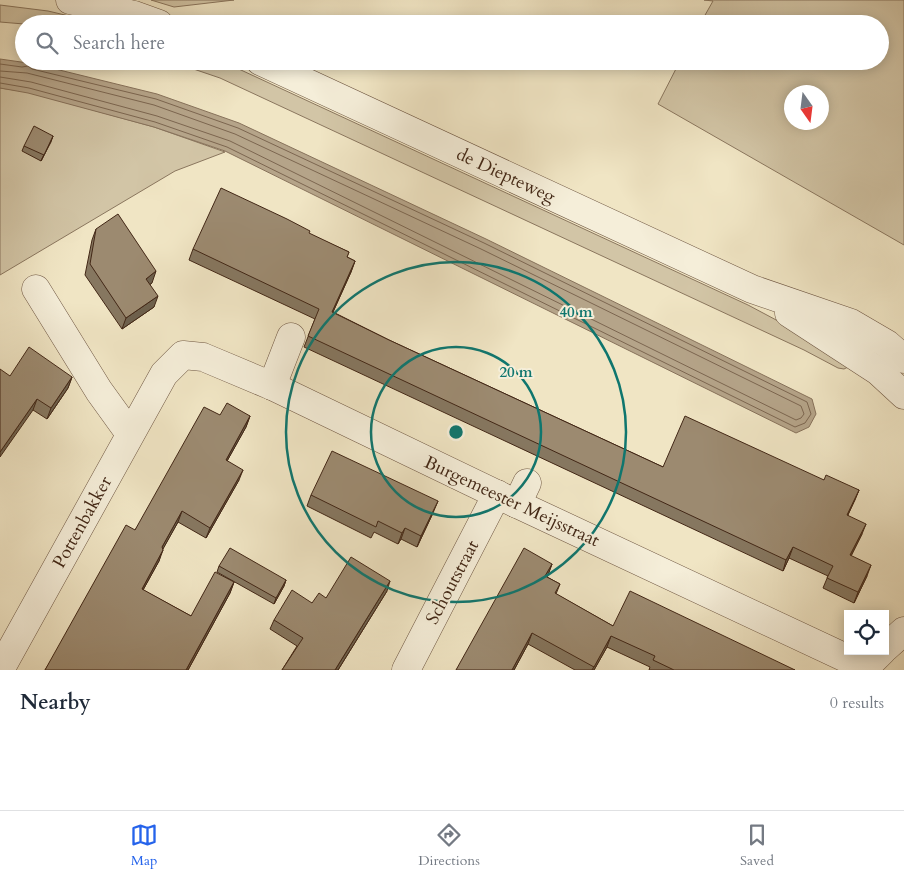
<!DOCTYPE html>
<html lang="en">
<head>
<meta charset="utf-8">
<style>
	body { margin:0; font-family:Cardo,serif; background:#f6f6f7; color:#1f2937 }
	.controls { position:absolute; right:15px; bottom:15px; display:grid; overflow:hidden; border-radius:0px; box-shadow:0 2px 12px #0003 }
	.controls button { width:45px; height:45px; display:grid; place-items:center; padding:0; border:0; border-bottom:1px solid #e0e1e3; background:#fff; color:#1f2937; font:25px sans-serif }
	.compass { position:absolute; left:784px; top:85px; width:45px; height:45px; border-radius:50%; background:#fff; box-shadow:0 2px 12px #0003; rotate:166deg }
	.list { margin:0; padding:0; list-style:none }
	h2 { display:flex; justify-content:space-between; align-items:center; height:65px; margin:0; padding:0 20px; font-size:21px }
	h2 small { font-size:16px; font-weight:400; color:#747a83 }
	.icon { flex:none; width:28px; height:28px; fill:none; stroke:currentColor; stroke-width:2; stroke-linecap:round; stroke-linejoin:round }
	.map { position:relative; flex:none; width:904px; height:670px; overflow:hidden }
	.search { position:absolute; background:#fff; box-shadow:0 2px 12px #0003; left:15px; right:15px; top:15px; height:55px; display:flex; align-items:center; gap:12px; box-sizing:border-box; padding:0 18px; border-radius:28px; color:#747a83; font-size:19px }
	.sheet { height:140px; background:#fff }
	nav { display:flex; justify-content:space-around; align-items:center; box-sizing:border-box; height:70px; border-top:1px solid #e0e1e3; background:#fff; font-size:14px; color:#747a83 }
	nav a { display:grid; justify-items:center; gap:2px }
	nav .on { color:#2563eb }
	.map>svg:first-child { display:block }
	.green { fill:#d2c5a6; stroke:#8a765e; fill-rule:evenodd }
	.water { fill:#b5a489; stroke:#87725b }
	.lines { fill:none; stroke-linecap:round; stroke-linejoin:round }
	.shore { stroke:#7c6650; stroke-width:1 }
	.minor-casing { stroke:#6e5642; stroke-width:29 }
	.minor { stroke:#f5eed9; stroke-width:28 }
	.wall { fill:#867760; stroke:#422716 }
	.shaded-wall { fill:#6d614e; stroke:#422716 }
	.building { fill:#9c8a70; stroke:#422716 }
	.ring { fill:none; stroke:#0f766e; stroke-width:2.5 }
	.labels { text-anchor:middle; stroke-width:4; stroke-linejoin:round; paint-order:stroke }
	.street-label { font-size:18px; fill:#422716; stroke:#f5eed9 }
	.centre { fill:#0f766e; stroke:#f5eed9; stroke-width:2.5 }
	.ring-label { font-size:15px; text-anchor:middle; font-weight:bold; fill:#0f766e; stroke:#f5eed9; stroke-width:4; stroke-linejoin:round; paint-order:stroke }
</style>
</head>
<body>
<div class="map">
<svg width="904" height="670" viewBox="0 0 904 670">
	<rect width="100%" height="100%" fill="#f0e5c4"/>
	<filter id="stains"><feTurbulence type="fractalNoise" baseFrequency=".004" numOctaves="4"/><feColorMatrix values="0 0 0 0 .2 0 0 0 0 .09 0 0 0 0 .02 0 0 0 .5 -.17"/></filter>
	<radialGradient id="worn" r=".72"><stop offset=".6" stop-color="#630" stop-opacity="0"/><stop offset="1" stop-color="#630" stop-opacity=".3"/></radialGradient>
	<!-- green -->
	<g class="green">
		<path d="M 151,0 L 234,0 L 174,7 Z"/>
		<path d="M 704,0 L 904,0 L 904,245 L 658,104 L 680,61 L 880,61 L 880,24 L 700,24 L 713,1 ZM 792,92 L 822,92 L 822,122 L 792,122 Z"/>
		<path d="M 0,5 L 48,11 L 103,24 L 24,24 L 0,22 Z"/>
		<path d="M 170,61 L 221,61 L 228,64 L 748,305 L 810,338 L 848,367 L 844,369 L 838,368 L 804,350 L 220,78 Z"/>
		<path d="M 0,88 L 28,92 L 154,127 L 225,152 L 175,171 L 0,275 Z"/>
	</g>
	<!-- water -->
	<path class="water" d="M 0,59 L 35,64 L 157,94 L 239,123 L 486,239 L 812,399 L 816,414 L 809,427 L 796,433 L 225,151 L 154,127 L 28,93 L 0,88 Z"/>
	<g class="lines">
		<!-- shore -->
		<g class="shore">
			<path d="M 0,64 L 22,67 L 28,66 L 32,69 L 156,99 L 238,128 L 484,243 L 807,402 L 811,414 L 805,423 L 795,427 L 227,147 L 155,122 L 29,88 L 0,83"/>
			<path d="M 0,71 L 27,73 L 154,105 L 235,134 L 481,249 L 801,406 L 804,414 L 801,418 L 796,420 L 230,141 L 157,116 L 31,82 L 0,77"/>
		</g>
		<defs>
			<g id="minor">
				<path d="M 70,0 L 134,15 L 159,24"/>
				<path d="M 260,61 L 752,289 L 851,323 L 887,344 L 904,359"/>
				<path d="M 36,289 L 99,391 L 130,434"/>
				<path d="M 789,313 L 878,371 L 904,395"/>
				<path d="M 272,386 L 291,337"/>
				<path d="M 517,504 L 527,483"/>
				<path d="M 885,648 L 904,631"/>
				<path d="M 0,670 L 164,374 L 183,355 L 203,357 L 272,386 L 517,504 L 865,667"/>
				<path d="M 406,670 L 497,494"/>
				<path d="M 863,670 L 882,651"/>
			</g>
		</defs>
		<!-- minor casing -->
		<use href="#minor" class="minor-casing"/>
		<!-- minor -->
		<use href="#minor" class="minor"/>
	</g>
	<!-- wall -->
	<g class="wall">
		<path d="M 53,136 L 41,161 L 22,151 L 24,146 Z"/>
		<path d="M 96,229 L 152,283 L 150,284 L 154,307 L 122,329 L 85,275 L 92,240 Z"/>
		<path d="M 309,234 L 349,252 L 347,257 L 355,261 L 351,272 L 333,312 L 389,340 L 663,467 L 824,480 L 859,490 L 848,515 L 862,534 L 851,556 L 867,576 L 854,603 L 823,588 L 828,576 L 789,558 L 783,571 L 304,347 L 315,319 L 189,260 L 193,249 Z"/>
		<path d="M 10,376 L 72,377 L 68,388 L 47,419 L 33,410 Z"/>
		<path d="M 220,415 L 250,416 L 246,427 L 227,461 L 239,480 L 206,538 L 178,522 L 162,550 L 159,561 L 143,590 L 191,616 L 234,582 L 230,593 L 188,670 L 45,670 L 135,530 Z"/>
		<path d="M 311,495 L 433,513 L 417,547 L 401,539 L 398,544 L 374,532 L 371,538 L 307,506 Z"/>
		<path d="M 552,564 L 547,577 L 560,584 L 556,594 L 613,626 L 795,670 L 649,670 L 650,667 L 607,647 L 594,670 L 575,670 L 528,644 L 514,670 L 456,670 Z"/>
		<path d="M 219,566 L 286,580 L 284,586 L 274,604 L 217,572 Z"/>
		<path d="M 387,591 L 338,670 L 282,670 L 297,646 L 270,629 L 274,620 L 312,603 L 326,598 Z"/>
	</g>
	<!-- shaded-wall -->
	<g class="shaded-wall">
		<path d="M 53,136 L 51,142 L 41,161 L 44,155 Z"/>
		<path d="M 355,261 L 351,272 L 328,323 L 332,312 Z"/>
		<path d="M 156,271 L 152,283 L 142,290 L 146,279 Z"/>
		<path d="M 158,296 L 154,307 L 122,329 L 126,318 Z"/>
		<path d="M 72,377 L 68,388 L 47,419 L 51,408 Z"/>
		<path d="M 37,399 L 33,410 L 0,457 L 0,452 Z"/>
		<path d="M 250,416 L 246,427 L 222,470 L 226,460 Z"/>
		<path d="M 243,470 L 239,480 L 206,538 L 210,528 Z"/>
		<path d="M 859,490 L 855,500 L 843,525 L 847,515 Z"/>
		<path d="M 438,501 L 433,513 L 417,547 L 421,536 Z"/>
		<path d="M 182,511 L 178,522 L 158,558 L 162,547 Z"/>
		<path d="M 866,524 L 862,534 L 846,566 L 850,555 Z"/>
		<path d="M 405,528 L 401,539 L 398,544 L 402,533 Z"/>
		<path d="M 793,547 L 789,558 L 783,571 L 786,560 Z"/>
		<path d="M 163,550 L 159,561 L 138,599 L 142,589 Z"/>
		<path d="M 552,564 L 548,575 L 541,587 L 545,576 Z"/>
		<path d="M 871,565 L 867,576 L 854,603 L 858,592 Z"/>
		<path d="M 286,580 L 284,586 L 274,604 L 276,598 Z"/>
		<path d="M 390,581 L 387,591 L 338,670 L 335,670 Z"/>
		<path d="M 234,582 L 230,593 L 188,670 L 186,670 Z"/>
		<path d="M 532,633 L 528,644 L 514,670 L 512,670 Z"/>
		<path d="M 611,636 L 607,647 L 594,670 L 592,670 Z"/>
	</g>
	<!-- building -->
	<g class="building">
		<path d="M 34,126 L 53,136 L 44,155 L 24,146 Z"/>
		<path d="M 221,188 L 287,219 L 310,231 L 309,233 L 349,252 L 347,257 L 355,261 L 332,312 L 389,340 L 663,467 L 685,416 L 824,480 L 826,475 L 859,490 L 847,515 L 866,524 L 850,555 L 871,565 L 858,592 L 827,578 L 833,566 L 793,547 L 786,560 L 308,336 L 319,309 L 193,249 Z"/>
		<path d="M 118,214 L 156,271 L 146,279 L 158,296 L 126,318 L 90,264 L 96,229 Z"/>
		<path d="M 29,347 L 72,377 L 51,408 L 37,399 L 0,452 L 0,369 L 10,376 Z"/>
		<path d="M 227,403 L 250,416 L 226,460 L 243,470 L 210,528 L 182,511 L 162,547 L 163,550 L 142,589 L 191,616 L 215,572 L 234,582 L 186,670 L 45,670 L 126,525 L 135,530 L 204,407 L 220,415 Z"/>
		<path d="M 332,451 L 438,501 L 421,536 L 405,528 L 402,533 L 378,521 L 376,527 L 311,495 Z"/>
		<path d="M 230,548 L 286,580 L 276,598 L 219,566 Z"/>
		<path d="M 524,548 L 552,564 L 545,576 L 560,584 L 555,593 L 613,626 L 630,591 L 795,670 L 674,670 L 653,660 L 655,656 L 611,636 L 594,667 L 532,633 L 512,670 L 456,670 Z"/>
		<path d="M 351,557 L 390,581 L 335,670 L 282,670 L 303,638 L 274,620 L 292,590 L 312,603 L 319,593 L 326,598 Z"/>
	</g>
	<!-- distance rings -->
	<g class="ring">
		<circle cx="456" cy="432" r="85"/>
		<circle cx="456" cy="432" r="170"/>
	</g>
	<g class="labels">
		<!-- street labels -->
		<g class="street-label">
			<text transform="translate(506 175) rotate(25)" y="6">de Diepteweg</text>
			<text transform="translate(512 501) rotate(25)" y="6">Burgemeester Meijsstraat</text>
			<text transform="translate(82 522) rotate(-61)" y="6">Pottenbakker</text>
			<text transform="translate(452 582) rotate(-62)" y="6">Schoutstraat</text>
		</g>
	</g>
	<circle cx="456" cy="432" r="8" class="centre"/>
	<g class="ring-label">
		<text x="576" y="317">40 m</text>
		<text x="516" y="377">20 m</text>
	</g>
	<rect width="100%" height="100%" filter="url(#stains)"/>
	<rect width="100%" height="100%" fill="url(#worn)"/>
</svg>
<div class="controls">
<button><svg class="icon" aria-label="locate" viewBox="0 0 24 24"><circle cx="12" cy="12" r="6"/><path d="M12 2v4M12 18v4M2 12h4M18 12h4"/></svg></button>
</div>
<svg class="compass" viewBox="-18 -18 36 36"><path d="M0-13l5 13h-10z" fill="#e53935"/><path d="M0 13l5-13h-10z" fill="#747a83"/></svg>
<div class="search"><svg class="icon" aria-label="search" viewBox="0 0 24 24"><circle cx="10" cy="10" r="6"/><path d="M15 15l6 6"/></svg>Search here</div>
</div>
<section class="sheet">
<h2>Nearby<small>0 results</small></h2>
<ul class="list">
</ul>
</section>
<nav>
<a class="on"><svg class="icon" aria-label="map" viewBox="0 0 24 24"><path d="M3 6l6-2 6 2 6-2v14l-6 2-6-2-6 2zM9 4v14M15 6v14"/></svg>Map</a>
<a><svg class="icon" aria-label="directions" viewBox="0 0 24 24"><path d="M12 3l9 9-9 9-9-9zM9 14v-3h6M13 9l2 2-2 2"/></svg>Directions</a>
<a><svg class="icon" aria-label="saved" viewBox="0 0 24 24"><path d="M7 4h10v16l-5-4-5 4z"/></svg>Saved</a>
</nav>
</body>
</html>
